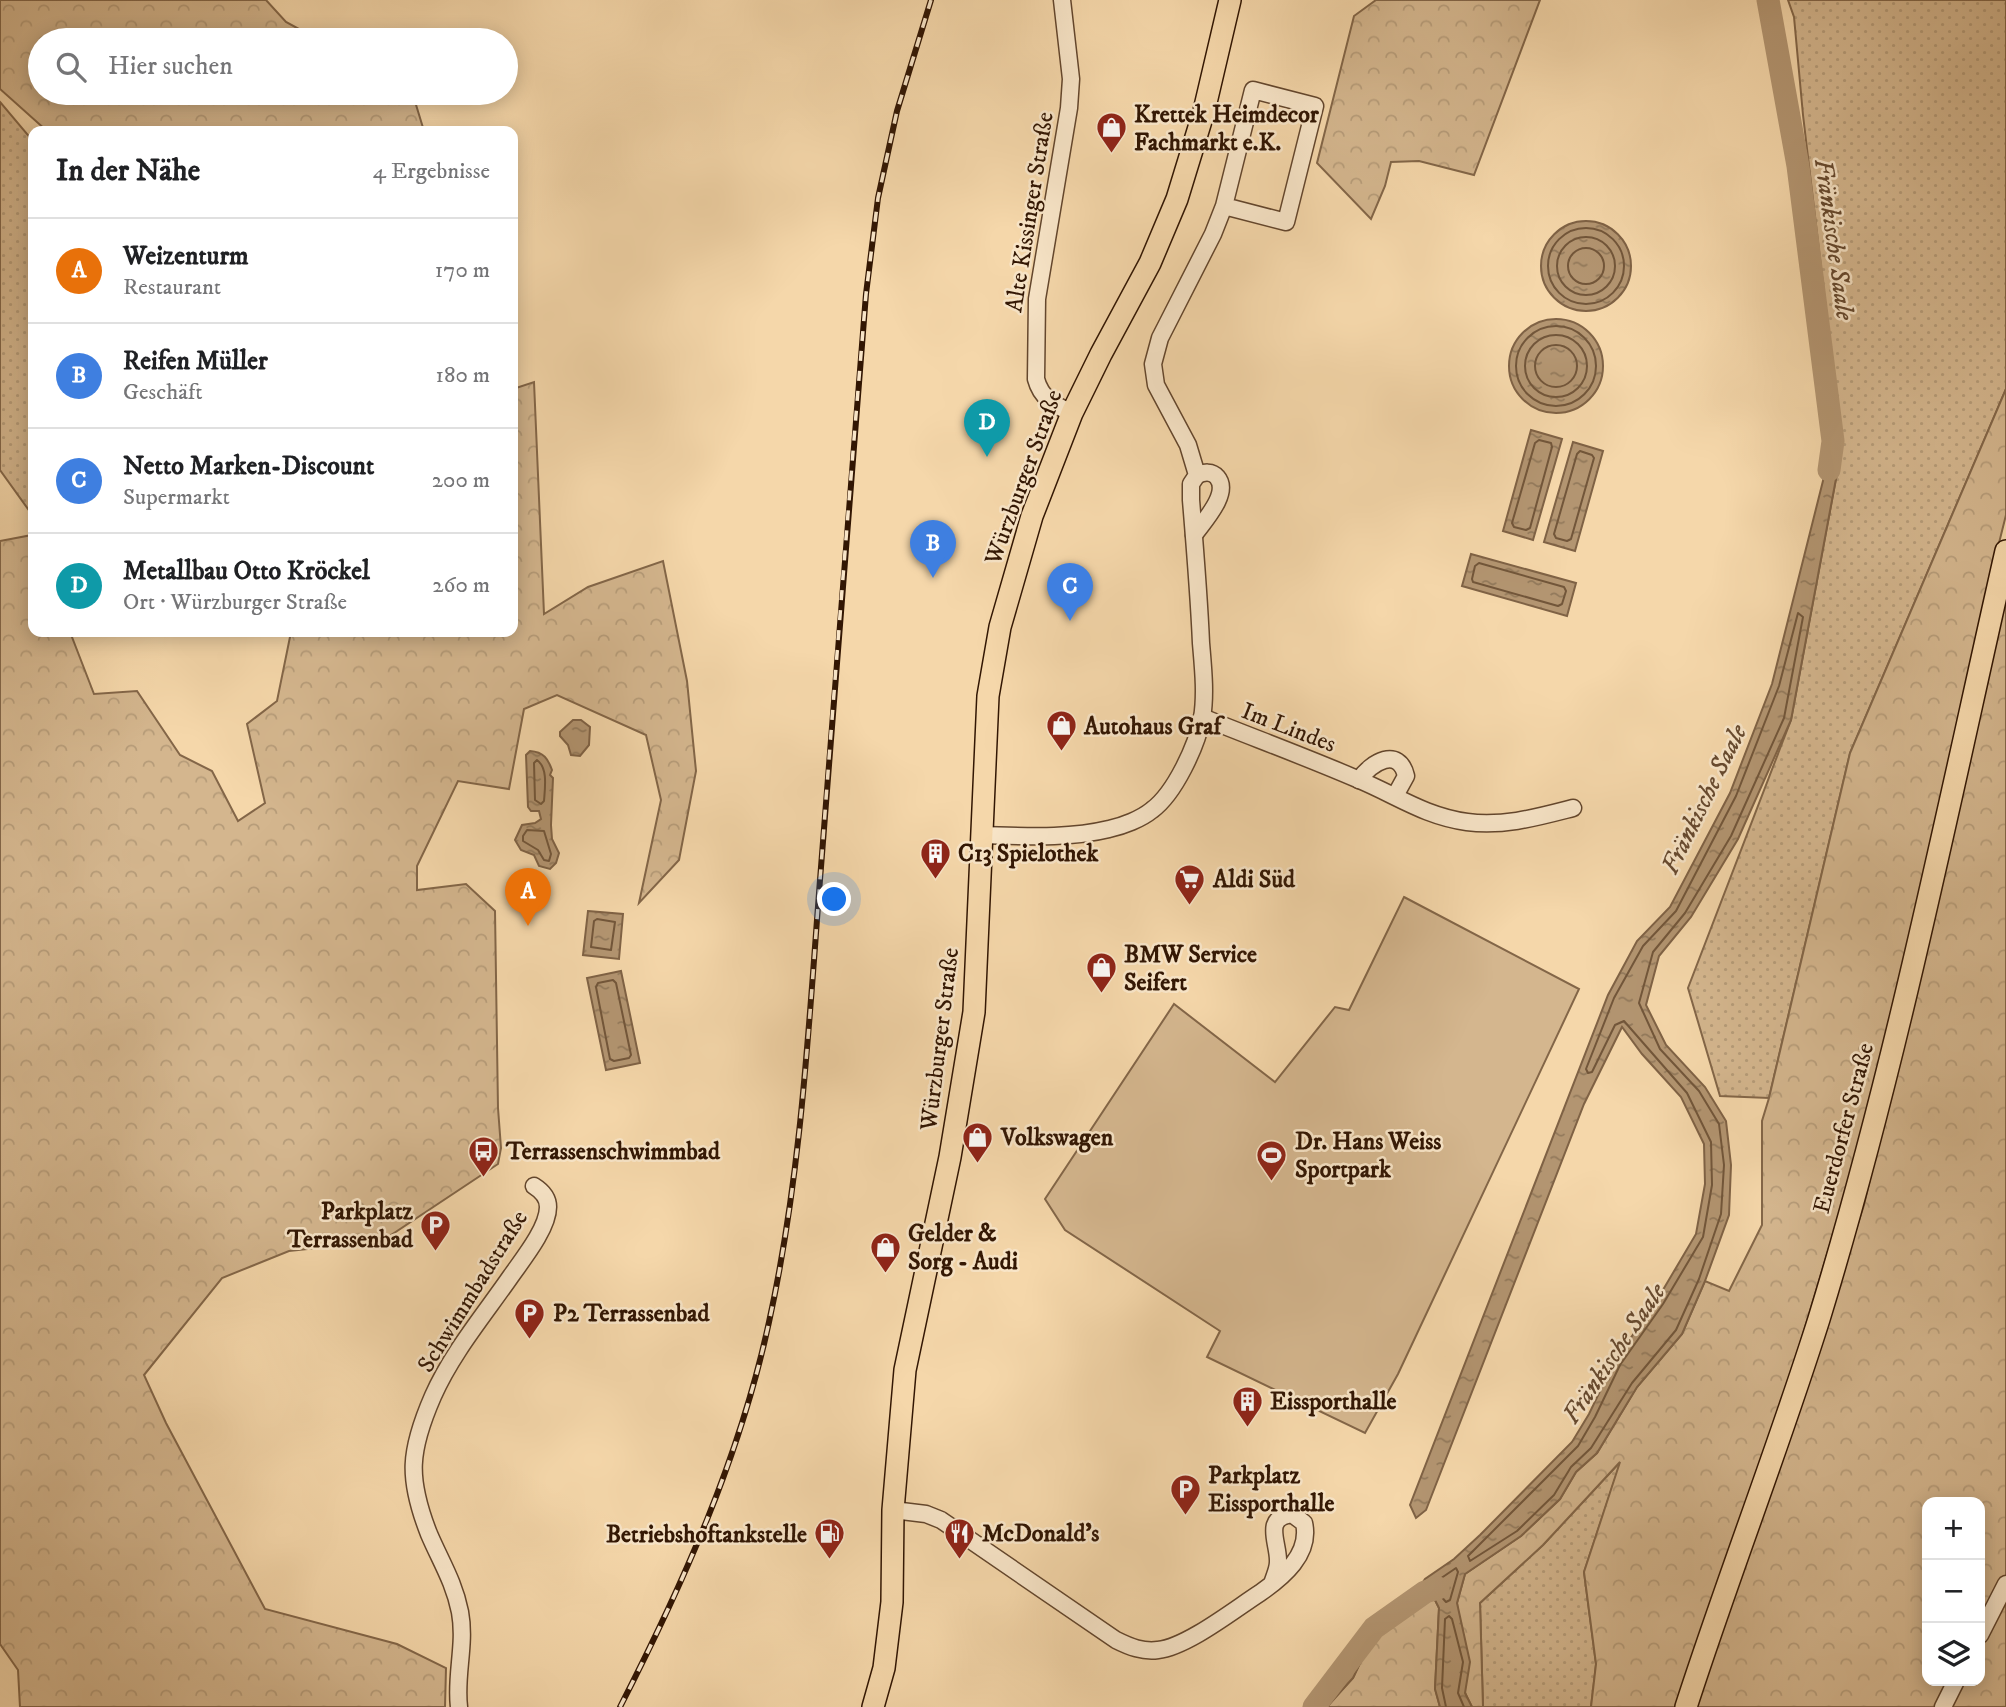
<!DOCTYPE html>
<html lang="de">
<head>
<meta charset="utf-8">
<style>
	body { margin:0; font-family:"IM FELL DW Pica",serif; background:#f6f6f6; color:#202124 }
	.controls { position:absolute; right:21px; bottom:21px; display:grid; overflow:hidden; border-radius:14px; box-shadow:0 4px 18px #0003 }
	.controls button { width:63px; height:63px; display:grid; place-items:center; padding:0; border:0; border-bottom:2px solid #e0e0e0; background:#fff; color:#202124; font:35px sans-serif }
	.you { position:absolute; left:835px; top:900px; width:24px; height:24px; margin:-18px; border:5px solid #fff; border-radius:50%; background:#1a73e8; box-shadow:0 0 0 10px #1a73e833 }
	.badge { display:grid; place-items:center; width:46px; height:46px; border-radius:50%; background:#8f2418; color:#fff; font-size:23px; font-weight:700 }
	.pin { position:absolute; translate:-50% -58px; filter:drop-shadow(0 2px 4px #0008) }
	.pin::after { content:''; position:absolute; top:37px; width:24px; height:21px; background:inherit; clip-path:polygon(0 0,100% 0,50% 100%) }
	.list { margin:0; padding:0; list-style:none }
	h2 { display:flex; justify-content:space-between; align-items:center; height:91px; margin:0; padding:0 28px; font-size:30px }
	h2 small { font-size:23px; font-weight:400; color:#757577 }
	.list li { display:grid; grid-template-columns:46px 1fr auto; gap:21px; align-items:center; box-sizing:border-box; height:105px; padding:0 28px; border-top:2px solid #e0e0e0 }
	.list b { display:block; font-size:26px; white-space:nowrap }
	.list p { margin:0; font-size:23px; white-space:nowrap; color:#757577 }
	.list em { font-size:23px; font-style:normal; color:#757577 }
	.icon { flex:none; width:38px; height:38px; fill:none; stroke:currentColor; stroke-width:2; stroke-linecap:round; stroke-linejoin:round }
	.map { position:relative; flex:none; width:2006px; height:1707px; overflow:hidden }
	.search { position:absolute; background:#fff; box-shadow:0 4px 18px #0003; left:28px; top:28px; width:490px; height:77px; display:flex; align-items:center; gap:18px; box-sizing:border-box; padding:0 24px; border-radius:38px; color:#757577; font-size:26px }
	.panel { position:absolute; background:#fff; box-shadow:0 4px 18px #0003; left:28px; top:126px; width:490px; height:511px; border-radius:14px }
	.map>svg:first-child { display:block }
	.grass { fill:url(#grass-dots); stroke:#836648; stroke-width:2 }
	.forest { fill:url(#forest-crowns); stroke:#836648; stroke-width:2; fill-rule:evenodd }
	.pitch { fill:#d4b68e; stroke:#836648; stroke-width:2 }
	.water { fill:url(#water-ripples); stroke:#7f6245; stroke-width:2 }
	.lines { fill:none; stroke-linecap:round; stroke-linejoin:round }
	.shore { stroke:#72563a; stroke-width:2 }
	.river { stroke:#b39571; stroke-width:23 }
	.minor-casing { stroke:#63462d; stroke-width:19 }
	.major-casing { stroke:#321603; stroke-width:24 }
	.minor { stroke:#f8e5c8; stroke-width:16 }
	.major { stroke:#f5d7aa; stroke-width:21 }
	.rail-casing { stroke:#321603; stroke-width:6 }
	.rail { stroke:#f8e5c8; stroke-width:3.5; stroke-dasharray:10; stroke-linecap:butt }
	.labels { text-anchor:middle; stroke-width:5; stroke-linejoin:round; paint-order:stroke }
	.poi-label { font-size:24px; font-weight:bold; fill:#321603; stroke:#f8e5c8; text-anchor:start }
	.street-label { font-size:24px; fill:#321603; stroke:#f8e5c8 }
	.water-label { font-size:26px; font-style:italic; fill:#66492f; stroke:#f8e5c8 }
</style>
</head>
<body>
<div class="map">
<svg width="2006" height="1707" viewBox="0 0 2006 1707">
	<defs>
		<pattern id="grass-dots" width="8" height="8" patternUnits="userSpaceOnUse" patternTransform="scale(1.75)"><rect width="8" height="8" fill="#d4b68e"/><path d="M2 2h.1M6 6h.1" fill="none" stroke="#b69c79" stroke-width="1.8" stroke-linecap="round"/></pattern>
		<pattern id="forest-crowns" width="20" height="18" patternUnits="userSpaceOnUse" patternTransform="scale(1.75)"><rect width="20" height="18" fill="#d4b68e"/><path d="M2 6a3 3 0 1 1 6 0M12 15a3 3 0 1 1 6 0" fill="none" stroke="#b69c79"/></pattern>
		<pattern id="water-ripples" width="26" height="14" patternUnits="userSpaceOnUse" patternTransform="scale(1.75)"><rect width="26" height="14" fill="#b39571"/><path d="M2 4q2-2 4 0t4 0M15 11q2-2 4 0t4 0" fill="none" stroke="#92795b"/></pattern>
	</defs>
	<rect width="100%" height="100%" fill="#f5d7aa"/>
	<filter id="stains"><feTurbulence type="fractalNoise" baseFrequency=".00286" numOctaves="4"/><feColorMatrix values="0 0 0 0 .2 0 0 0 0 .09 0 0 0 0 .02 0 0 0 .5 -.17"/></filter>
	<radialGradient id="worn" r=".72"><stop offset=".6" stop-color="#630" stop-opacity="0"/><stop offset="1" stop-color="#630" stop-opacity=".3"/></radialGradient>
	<!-- grass -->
	<g class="grass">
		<path d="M 1788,0 L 2006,0 L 2006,389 L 1850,753 L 1769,1098 L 1720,1096 L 1688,988 L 1791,720 L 1838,468 L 1832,360 L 1803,115 L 1794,17 Z"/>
		<path d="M 0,102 L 33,141 L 33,516 L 0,470 Z"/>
		<path d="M 1621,1461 L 1584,1572 L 1596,1664 L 1591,1707 L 1483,1707 L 1480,1603 L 1543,1545 Z"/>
	</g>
	<!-- forest -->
	<g class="forest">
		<path d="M 0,0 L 266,0 L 286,22 L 319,40 L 40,40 L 40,93 L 409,93 L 413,95 L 424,131 L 47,131 L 0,89 Z"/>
		<path d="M 1376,0 L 1540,0 L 1474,175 L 1419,161 L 1391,162 L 1385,186 L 1371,219 L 1317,163 L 1354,16 Z"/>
		<path d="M 534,382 L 544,614 L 588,587 L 663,561 L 687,681 L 696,771 L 679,860 L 639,903 L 661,800 L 646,735 L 557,695 L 524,709 L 509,789 L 458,781 L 417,866 L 417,890 L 466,884 L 495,911 L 498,1108 L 501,1148 L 498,1164 L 382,1241 L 289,1251 L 222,1278 L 144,1375 L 166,1423 L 265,1609 L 397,1644 L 446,1668 L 445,1707 L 20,1707 L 18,1670 L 0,1644 L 0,541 L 32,535 L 33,539 L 33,632 L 70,632 L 94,694 L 137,691 L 180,755 L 212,771 L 238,821 L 265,803 L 247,724 L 277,701 L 291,632 L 513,632 L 513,389 Z"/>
		<path d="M 2006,389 L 2006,515 L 1994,563 L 1932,848 L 1850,1178 L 1771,1440 L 1677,1707 L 1591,1707 L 1596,1664 L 1584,1572 L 1620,1462 L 1543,1545 L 1480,1603 L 1483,1707 L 1472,1707 L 1465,1693 L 1457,1603 L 1465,1574 L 1521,1536 L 1560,1499 L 1576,1472 L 1597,1453 L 1637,1387 L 1682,1334 L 1705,1281 L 1729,1291 L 1762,1225 L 1762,1121 L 1769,1098 L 1850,753 Z"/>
		<path d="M 2006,593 L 2006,1707 L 1695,1707 L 1777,1473 L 1864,1205 ZM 1927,1502 L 1980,1502 L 1980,1681 L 1927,1681 Z"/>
		<path d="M 1433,1596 L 1439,1608 L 1435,1689 L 1440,1707 L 1327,1707 L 1353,1678 L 1373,1636 Z"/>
	</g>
	<!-- pitch -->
	<path class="pitch" d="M 1404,897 L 1579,989 L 1398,1374 L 1365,1433 L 1207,1357 L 1220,1331 L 1065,1230 L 1045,1199 L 1174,1004 L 1275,1082 L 1335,1007 L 1349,1010 Z"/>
	<!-- water -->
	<g class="water">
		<circle cx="1586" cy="266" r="45"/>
		<circle cx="1556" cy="366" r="47"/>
		<path d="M 1531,430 L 1562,439 L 1533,540 L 1503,531 Z"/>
		<path d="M 1833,441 L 1838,468 L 1791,720 L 1738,839 L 1691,917 L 1659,956 L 1646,1005 L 1666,1045 L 1705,1087 L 1726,1121 L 1731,1165 L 1729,1215 L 1705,1281 L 1682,1334 L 1637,1387 L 1597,1453 L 1576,1472 L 1560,1499 L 1521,1536 L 1465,1574 L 1457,1603 L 1470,1662 L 1465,1693 L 1472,1707 L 1440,1707 L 1435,1689 L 1439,1608 L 1433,1596 L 1410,1602 L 1425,1579 L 1454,1559 L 1480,1535 L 1572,1442 L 1589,1414 L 1614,1362 L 1657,1300 L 1696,1234 L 1705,1184 L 1704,1144 L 1681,1097 L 1642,1054 L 1622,1027 L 1584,1104 L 1426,1510 L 1416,1518 L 1410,1505 L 1608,995 L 1637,941 L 1670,907 L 1730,793 L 1772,684 Z"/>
		<path d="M 1573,442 L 1603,451 L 1575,551 L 1544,542 Z"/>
		<path d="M 1471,554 L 1576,583 L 1567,616 L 1462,586 Z"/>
		<path d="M 573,720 L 581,720 L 590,727 L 589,745 L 580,756 L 571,755 L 568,745 L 560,736 L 560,732 Z"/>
		<path d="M 530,751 C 544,752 548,759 552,770 L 550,775 L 553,778 L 551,825 L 552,839 L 559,853 L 556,863 L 550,869 L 539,866 L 534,855 L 521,850 L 515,840 L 522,825 L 535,823 L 541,819 L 539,811 L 531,811 L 528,807 L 526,755 Z"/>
		<path d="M 588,911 L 623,914 L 619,959 L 583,955 Z"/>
		<path d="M 621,971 L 640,1063 L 606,1070 L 587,978 Z"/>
		<path d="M 1365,1630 L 1373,1636 L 1353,1678 L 1326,1707 L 1304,1707 Z"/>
	</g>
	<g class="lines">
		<!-- shore -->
		<g class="shore">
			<circle cx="1586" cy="266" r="38"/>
			<circle cx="1586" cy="266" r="29"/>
			<circle cx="1586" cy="266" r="18"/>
			<circle cx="1556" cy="366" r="40"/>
			<circle cx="1556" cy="366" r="31"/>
			<circle cx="1556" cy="366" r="21"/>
			<path d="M 1539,440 L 1551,443 L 1552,447 L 1530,528 L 1526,530 L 1514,527 L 1512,523 L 1535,443 Z"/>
			<path d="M 1580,451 L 1592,455 L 1594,458 L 1571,539 L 1567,541 L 1556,538 L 1554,534 L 1577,454 Z"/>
			<path d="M 1479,563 L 1564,587 L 1566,591 L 1562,604 L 1558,606 L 1473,582 L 1472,579 L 1475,566 Z"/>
			<path d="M 1798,613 L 1803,617 L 1784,718 L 1731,836 L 1685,913 L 1653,952 L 1639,1003 L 1660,1049 L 1699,1091 L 1719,1124 L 1724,1165 L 1721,1214 L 1699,1279 L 1676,1330 L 1632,1383 L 1591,1448 L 1571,1467 L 1554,1495 L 1517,1531 L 1470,1561 L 1468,1556 L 1578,1446 L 1595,1417 L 1620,1365 L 1663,1304 L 1703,1237 L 1712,1185 L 1711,1142 L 1687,1093 L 1624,1021 L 1615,1025 L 1592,1072 L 1588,1073 L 1586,1069 L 1614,998 L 1643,946 L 1676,911 L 1736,796 L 1779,686 Z"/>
			<path d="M 537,760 C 548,768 545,787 544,801 L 541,804 L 535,800 L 534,763 Z"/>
			<path d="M 527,830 L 544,831 L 551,854 L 549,861 L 544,860 L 538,850 L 523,841 L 523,836 Z"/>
			<path d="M 597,919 L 615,922 L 611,950 L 591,947 L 594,921 Z"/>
			<path d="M 613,980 L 616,983 L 631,1055 L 629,1058 L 614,1061 L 610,1059 L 596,987 L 598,983 Z"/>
			<path d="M 1456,1568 L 1458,1572 L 1450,1600 L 1446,1602 L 1431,1585 Z"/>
			<path d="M 1446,1707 L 1442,1688 L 1445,1619 L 1449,1616 L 1452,1619 L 1463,1662 L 1458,1693 L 1464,1707"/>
		</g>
		<!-- river -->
		<g class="river">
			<path d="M 1768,0 L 1798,166 L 1833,441 L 1829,470"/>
			<path d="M 1314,1707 L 1374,1628 L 1425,1592 L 1438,1588"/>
		</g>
		<defs>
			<g id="minor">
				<path d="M 1062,0 L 1071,79 L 1069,108 L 1037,299 L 1036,379 C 1041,398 1054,405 1072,413"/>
				<path d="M 1194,535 C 1203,522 1231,493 1217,477 C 1212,471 1204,472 1197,475"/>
				<path d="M 1202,717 C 1254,738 1306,757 1357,779 C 1396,795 1424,816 1467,822 C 1503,827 1538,817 1573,808"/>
				<path d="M 1359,780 C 1371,762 1399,746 1406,776 L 1395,796"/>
				<path d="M 982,835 C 1024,836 1068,839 1109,829 C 1123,826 1141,819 1152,810 C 1175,793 1197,745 1202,718 C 1206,694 1203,667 1201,643 C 1199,596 1195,548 1191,500 L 1191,484 L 1197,475 L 1188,445 L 1156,385 L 1153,364 L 1160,338 L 1213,234 L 1224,206 L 1253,90 L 1315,106 L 1286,222 L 1224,206"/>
				<path d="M 893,1510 L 926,1514 L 941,1520 L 1116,1640 C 1130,1647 1143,1652 1158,1650 C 1187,1647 1235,1609 1260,1593 C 1283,1577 1311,1554 1304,1523 L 1292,1514 C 1262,1518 1279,1543 1278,1562 C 1278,1569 1274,1577 1272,1584"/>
				<path d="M 1980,1635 L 2006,1584"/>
				<path d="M 459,1707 C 455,1675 466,1645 460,1612 C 454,1582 441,1562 429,1534 C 407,1478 409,1451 433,1396 C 452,1353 484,1315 511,1276 C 523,1259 548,1228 548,1207 C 548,1197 542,1191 534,1186"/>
				<path d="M 1943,1707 L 1956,1681"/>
			</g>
			<g id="major">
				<path d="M 873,1707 L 884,1668 L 892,1602 L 893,1510 L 905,1370 L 950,1157 L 974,1012 L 988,696 L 1000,627 L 1032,516 L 1072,413 L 1101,354 L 1150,263 L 1177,199 L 1204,111 L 1230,0"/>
				<path d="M 1686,1707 C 1728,1577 1778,1449 1819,1319 C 1896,1067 1948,807 2006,551"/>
			</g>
		</defs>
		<!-- minor casing -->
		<use href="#minor" class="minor-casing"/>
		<!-- major casing -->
		<use href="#major" class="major-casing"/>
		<!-- minor -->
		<use href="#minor" class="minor"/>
		<!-- major -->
		<use href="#major" class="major"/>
		<defs>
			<path id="rail" d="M 620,1707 C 683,1584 740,1457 769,1322 C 802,1172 809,1019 821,867 C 835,676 850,485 866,294 L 878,198 L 897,111 L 931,0"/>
		</defs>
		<!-- rail casing -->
		<use href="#rail" class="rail-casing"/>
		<!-- rail -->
		<use href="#rail" class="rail"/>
	</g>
	<!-- icons -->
	<defs>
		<symbol id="shop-pin" viewBox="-11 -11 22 30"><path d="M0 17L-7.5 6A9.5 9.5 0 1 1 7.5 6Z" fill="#8f2418" stroke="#f8e5c8"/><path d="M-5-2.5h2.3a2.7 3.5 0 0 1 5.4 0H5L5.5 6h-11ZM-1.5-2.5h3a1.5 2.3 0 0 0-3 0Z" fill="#fff"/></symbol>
		<symbol id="building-pin" viewBox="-11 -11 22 30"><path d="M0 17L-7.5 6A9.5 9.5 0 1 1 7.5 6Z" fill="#8f2418" stroke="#f8e5c8"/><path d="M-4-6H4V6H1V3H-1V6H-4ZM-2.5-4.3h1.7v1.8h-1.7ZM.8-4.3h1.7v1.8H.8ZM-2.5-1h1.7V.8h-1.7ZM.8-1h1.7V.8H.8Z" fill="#fff"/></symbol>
		<symbol id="supermarket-pin" viewBox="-11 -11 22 30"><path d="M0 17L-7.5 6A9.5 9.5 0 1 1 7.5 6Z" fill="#8f2418" stroke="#f8e5c8"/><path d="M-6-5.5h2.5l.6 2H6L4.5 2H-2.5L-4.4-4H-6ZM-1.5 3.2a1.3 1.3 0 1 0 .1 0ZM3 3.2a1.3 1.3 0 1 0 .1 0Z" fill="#fff"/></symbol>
		<symbol id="bus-pin" viewBox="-11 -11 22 30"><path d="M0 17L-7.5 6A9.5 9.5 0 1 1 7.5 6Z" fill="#8f2418" stroke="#f8e5c8"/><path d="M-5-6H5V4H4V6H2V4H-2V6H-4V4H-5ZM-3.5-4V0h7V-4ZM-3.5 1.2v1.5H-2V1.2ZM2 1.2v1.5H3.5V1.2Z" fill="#fff"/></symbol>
		<symbol id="stadium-pin" viewBox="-11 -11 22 30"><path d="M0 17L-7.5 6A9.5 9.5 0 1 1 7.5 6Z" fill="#8f2418" stroke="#f8e5c8"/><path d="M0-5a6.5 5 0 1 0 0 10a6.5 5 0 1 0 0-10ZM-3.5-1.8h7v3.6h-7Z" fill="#fff"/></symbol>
		<symbol id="parking-pin" viewBox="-11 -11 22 30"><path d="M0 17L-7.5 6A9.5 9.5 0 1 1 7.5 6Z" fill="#8f2418" stroke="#f8e5c8"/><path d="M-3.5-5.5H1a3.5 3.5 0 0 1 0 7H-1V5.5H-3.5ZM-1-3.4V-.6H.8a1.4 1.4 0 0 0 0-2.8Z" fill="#fff"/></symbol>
		<symbol id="restaurant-pin" viewBox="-11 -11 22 30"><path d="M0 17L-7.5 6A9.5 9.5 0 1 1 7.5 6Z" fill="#8f2418" stroke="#f8e5c8"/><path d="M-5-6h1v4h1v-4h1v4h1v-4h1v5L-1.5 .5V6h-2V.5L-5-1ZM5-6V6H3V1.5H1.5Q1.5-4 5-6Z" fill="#fff"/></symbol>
		<symbol id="fuel-pin" viewBox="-11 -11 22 30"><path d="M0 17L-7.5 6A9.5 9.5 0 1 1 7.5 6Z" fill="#8f2418" stroke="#f8e5c8"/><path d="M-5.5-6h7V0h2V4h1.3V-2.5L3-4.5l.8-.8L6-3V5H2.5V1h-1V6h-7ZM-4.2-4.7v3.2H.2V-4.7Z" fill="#fff"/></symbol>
	</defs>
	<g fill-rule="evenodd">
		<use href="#shop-pin" x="1094" y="110" width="35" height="47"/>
		<use href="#shop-pin" x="1044" y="708" width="35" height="47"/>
		<use href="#building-pin" x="918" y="836" width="35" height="47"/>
		<use href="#supermarket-pin" x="1172" y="862" width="35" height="47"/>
		<use href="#shop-pin" x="1084" y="950" width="35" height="47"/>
		<use href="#shop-pin" x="960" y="1120" width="35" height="47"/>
		<use href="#bus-pin" x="466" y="1134" width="35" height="47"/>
		<use href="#stadium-pin" x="1254" y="1138" width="35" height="47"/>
		<use href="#parking-pin" x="418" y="1208" width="35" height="47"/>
		<use href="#shop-pin" x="868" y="1230" width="35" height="47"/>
		<use href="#parking-pin" x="512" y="1296" width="35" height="47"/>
		<use href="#building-pin" x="1230" y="1384" width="35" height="47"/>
		<use href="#parking-pin" x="1168" y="1472" width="35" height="47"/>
		<use href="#restaurant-pin" x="942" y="1516" width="35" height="47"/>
		<use href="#fuel-pin" x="812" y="1516" width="35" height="47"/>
	</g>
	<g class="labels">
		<!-- poi labels -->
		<g class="poi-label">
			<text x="1134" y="122">Krettek Heimdecor<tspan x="1134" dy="28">Fachmarkt e.K.</tspan></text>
			<text x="1084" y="734">Autohaus Graf</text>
			<text x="958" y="861">C13 Spielothek</text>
			<text x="1213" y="887">Aldi Süd</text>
			<text x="1124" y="962">BMW Service<tspan x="1124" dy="28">Seifert</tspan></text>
			<text x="1001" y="1145">Volkswagen</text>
			<text x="1295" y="1149">Dr. Hans Weiss<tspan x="1295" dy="28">Sportpark</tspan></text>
			<text x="506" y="1159">Terrassenschwimmbad</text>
			<text x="413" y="1219" text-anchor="end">Parkplatz<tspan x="413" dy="28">Terrassenbad</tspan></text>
			<text x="908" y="1241">Gelder &amp;<tspan x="908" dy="28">Sorg - Audi</tspan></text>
			<text x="553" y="1321">P2 Terrassenbad</text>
			<text x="1270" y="1409">Eissporthalle</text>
			<text x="1208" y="1483">Parkplatz<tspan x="1208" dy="28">Eissporthalle</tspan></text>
			<text x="982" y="1541">McDonald's</text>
			<text x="807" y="1542" text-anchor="end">Betriebshoftankstelle</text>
		</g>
		<!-- street labels -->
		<g class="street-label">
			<text transform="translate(1029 212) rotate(-81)" y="8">Alte Kissinger Straße</text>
			<text transform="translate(1023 477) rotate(-70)" y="8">Würzburger Straße</text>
			<text transform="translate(1289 727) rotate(21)" y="8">Im Lindes</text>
			<text transform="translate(939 1039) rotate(-83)" y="8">Würzburger Straße</text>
			<text transform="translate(1843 1128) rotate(-75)" y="8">Euerdorfer Straße</text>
			<text transform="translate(472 1291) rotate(-58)" y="8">Schwimmbadstraße</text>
		</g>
		<!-- water labels -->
		<g class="water-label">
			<text transform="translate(1835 239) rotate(82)" y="9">Fränkische Saale</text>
			<text transform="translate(1703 799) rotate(-64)" y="9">Fränkische Saale</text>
			<text transform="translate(1613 1353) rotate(-56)" y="9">Fränkische Saale</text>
		</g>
	</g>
	<rect width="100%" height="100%" filter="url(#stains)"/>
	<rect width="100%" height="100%" fill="url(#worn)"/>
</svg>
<div class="controls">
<button>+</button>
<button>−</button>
<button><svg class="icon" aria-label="layers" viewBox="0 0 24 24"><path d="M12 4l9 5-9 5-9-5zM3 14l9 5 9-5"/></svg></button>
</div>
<div class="you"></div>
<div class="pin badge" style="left:528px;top:926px;background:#e8710a">A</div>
<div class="pin badge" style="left:933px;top:578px;background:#3f7fe0">B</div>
<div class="pin badge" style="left:1070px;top:621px;background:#3f7fe0">C</div>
<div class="pin badge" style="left:987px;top:457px;background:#0f9aa8">D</div>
<div class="search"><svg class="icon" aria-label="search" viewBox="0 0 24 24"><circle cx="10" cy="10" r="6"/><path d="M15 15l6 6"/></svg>Hier suchen</div>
<section class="panel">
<h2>In der Nähe<small>4 Ergebnisse</small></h2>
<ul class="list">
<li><span class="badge" style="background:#e8710a">A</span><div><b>Weizenturm</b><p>Restaurant</p></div><em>170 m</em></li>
<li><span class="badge" style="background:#3f7fe0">B</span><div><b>Reifen Müller</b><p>Geschäft</p></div><em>180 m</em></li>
<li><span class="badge" style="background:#3f7fe0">C</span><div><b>Netto Marken-Discount</b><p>Supermarkt</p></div><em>200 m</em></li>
<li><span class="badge" style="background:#0f9aa8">D</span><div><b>Metallbau Otto Kröckel</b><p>Ort · Würzburger Straße</p></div><em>260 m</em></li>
</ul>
</section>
</div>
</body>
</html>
